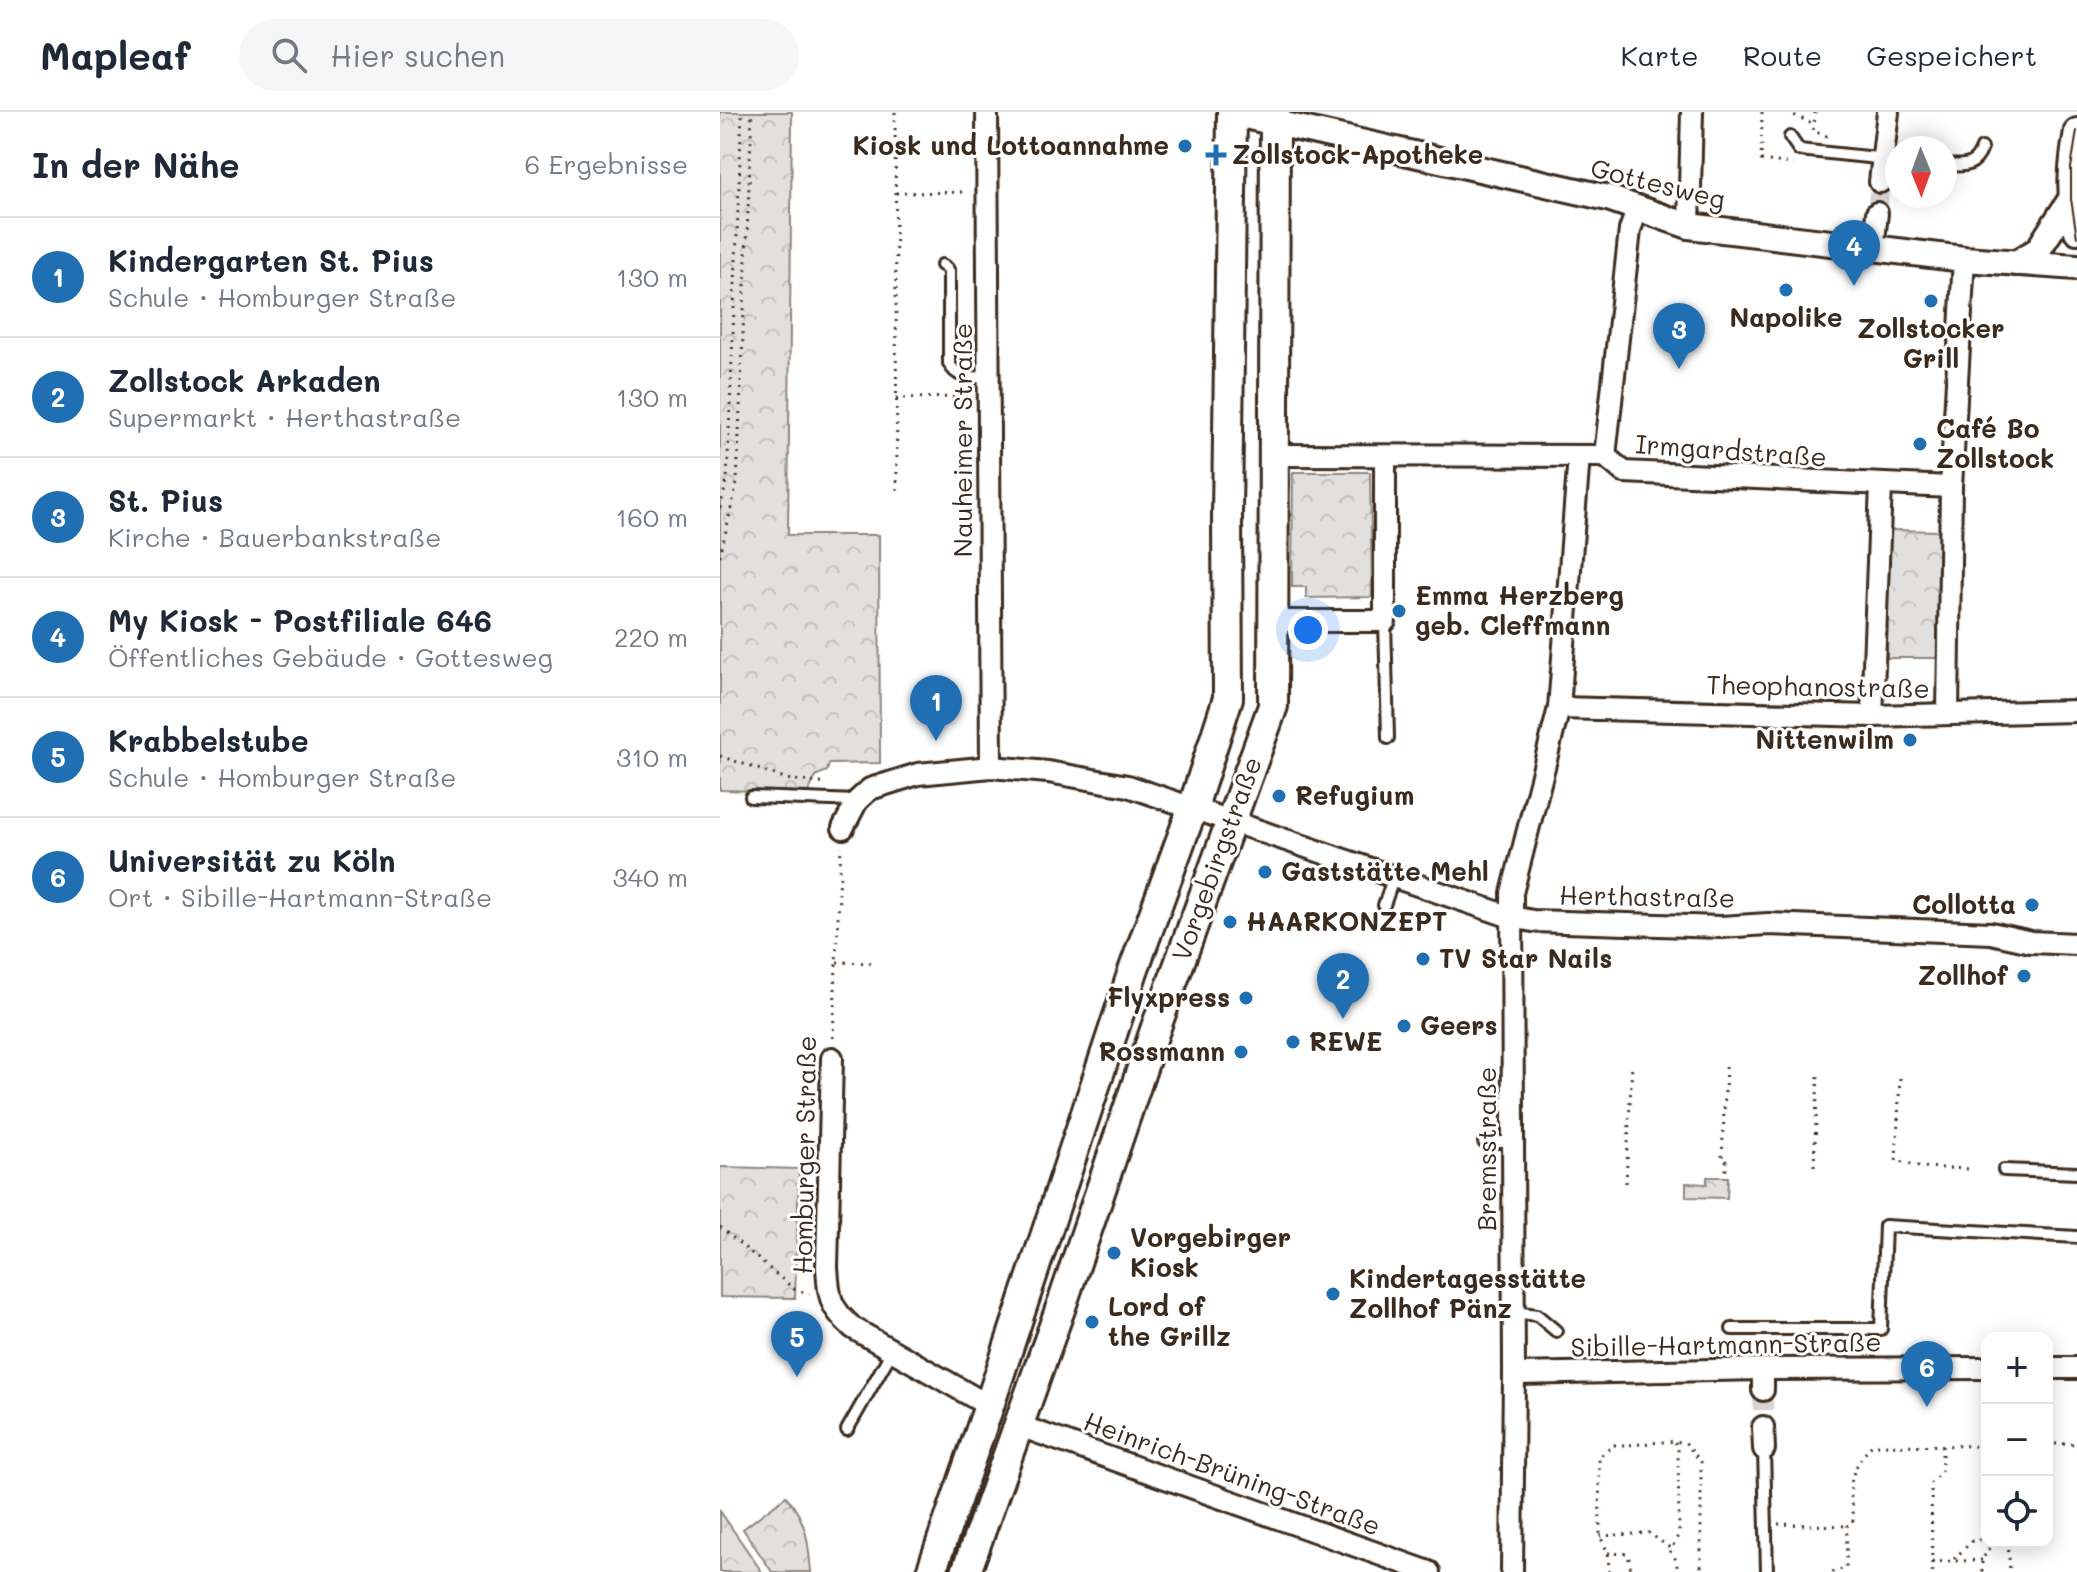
<!DOCTYPE html>
<html lang="de">
<head>
<meta charset="utf-8">
<style>
	body { margin:0; font-family:Mali,sans-serif; background:#f6f6f7; color:#1f2937 }
	.controls { position:absolute; right:24px; bottom:24px; display:grid; overflow:hidden; border-radius:16px; box-shadow:0 4px 20px #0003 }
	.controls button { width:72px; height:72px; display:grid; place-items:center; padding:0; border:0; border-bottom:2px solid #e0e1e3; background:#fff; color:#1f2937; font:40px sans-serif }
	.compass { position:absolute; left:1165px; top:24px; width:72px; height:72px; border-radius:50%; background:#fff; box-shadow:0 4px 20px #0003; rotate:179deg }
	.you { position:absolute; left:588px; top:518px; width:28px; height:28px; margin:-20px; border:6px solid #fff; border-radius:50%; background:#1a73e8; box-shadow:0 0 0 12px #1a73e833 }
	.badge { display:grid; place-items:center; width:52px; height:52px; border-radius:50%; background:#1f6fb2; color:#fff; font-size:26px; font-weight:700 }
	.pin { position:absolute; translate:-50% -66px; filter:drop-shadow(0 2px 4px #0008) }
	.pin::after { content:''; position:absolute; top:42px; width:28px; height:24px; background:inherit; clip-path:polygon(0 0,100% 0,50% 100%) }
	.list { margin:0; padding:0; list-style:none }
	h2 { display:flex; justify-content:space-between; align-items:center; height:104px; margin:0; padding:0 32px; font-size:34px }
	h2 small { font-size:26px; font-weight:400; color:#747a83 }
	.list li { display:grid; grid-template-columns:52px 1fr auto; gap:24px; align-items:center; box-sizing:border-box; height:120px; padding:0 32px; border-top:2px solid #e0e1e3 }
	.list b { display:block; font-size:30px; white-space:nowrap }
	.list p { margin:0; font-size:26px; white-space:nowrap; color:#747a83 }
	.list em { font-size:26px; font-style:normal; color:#747a83 }
	.icon { flex:none; width:44px; height:44px; fill:none; stroke:currentColor; stroke-width:2; stroke-linecap:round; stroke-linejoin:round }
	.map { position:relative; flex:none; width:1357px; height:1460px; overflow:hidden }
	header { display:flex; align-items:center; gap:48px; box-sizing:border-box; height:112px; padding:0 40px; background:#fff; border-bottom:2px solid #e0e1e3 }
	header strong { font-size:38px }
	nav { display:flex; gap:44px; margin-inline-start:auto; font-size:28px }
	.search { width:560px; height:72px; background:#f6f6f7; display:flex; align-items:center; gap:20px; box-sizing:border-box; padding:0 28px; border-radius:44px; color:#747a83; font-size:30px }
	main { display:flex }
	aside { flex:1; background:#fff }
	.map>svg:first-child { display:block }
	.park { fill:url(#park-crowns); stroke:#8e857e; stroke-width:2 }
	.lines { fill:none; stroke-linecap:round; stroke-linejoin:round }
	.minor-tunnel { stroke:#d8d4d2; stroke-width:20; stroke-dasharray:20 10; stroke-linecap:butt }
	.service-casing { stroke:#3b2a1e; stroke-width:16 }
	.minor-casing { stroke:#3b2a1e; stroke-width:26 }
	.tertiary-casing { stroke:#3b2a1e; stroke-width:30 }
	.secondary-casing { stroke:#3b2a1e; stroke-width:34 }
	.path { stroke:#3b2a1e; stroke-width:3; stroke-dasharray:2 6; stroke-linecap:butt }
	.service { stroke:#fff; stroke-width:10 }
	.minor { stroke:#fff; stroke-width:20 }
	.tertiary { stroke:#fff; stroke-width:24 }
	.secondary { stroke:#fff; stroke-width:28 }
	.tram { stroke:#3b2a1e; stroke-width:2 }
	.poi-dot { fill:#1f6fb2; stroke:#fff; stroke-width:3 }
	.labels { text-anchor:middle; stroke-width:6; stroke-linejoin:round; paint-order:stroke }
	.poi-label { font-size:26px; font-weight:bold; fill:#3b2a1e; stroke:#fff; text-anchor:start }
	.street-label { font-size:26px; fill:#3b2a1e; stroke:#fff }
</style>
</head>
<body>
<header>
<strong>Mapleaf</strong>
<div class="search"><svg class="icon" aria-label="search" viewBox="0 0 24 24"><circle cx="10" cy="10" r="6"/><path d="M15 15l6 6"/></svg>Hier suchen</div>
<nav><a>Karte</a><a>Route</a><a>Gespeichert</a></nav>
</header>
<main>
<aside>
<h2>In der Nähe<small>6 Ergebnisse</small></h2>
<ul class="list">
<li><span class="badge">1</span><div><b>Kindergarten St. Pius</b><p>Schule · Homburger Straße</p></div><em>130 m</em></li>
<li><span class="badge">2</span><div><b>Zollstock Arkaden</b><p>Supermarkt · Herthastraße</p></div><em>130 m</em></li>
<li><span class="badge">3</span><div><b>St. Pius</b><p>Kirche · Bauerbankstraße</p></div><em>160 m</em></li>
<li><span class="badge">4</span><div><b>My Kiosk - Postfiliale 646</b><p>Öffentliches Gebäude · Gottesweg</p></div><em>220 m</em></li>
<li><span class="badge">5</span><div><b>Krabbelstube</b><p>Schule · Homburger Straße</p></div><em>310 m</em></li>
<li><span class="badge">6</span><div><b>Universität zu Köln</b><p>Ort · Sibille-Hartmann-Straße</p></div><em>340 m</em></li>
</ul>
</aside>
<div class="map">
<svg width="1357" height="1460" viewBox="0 0 1357 1460">
	<defs>
		<pattern id="park-crowns" width="20" height="18" patternUnits="userSpaceOnUse" patternTransform="scale(2)"><rect width="20" height="18" fill="#e2e0de"/><path d="M2 6a3 3 0 1 1 6 0M12 15a3 3 0 1 1 6 0" fill="none" stroke="#c3c0be"/></pattern>
	</defs>
	<rect width="100%" height="100%" fill="#fff"/>
	<filter id="ink" filterUnits="userSpaceOnUse"><feTurbulence type="fractalNoise" baseFrequency=".0125" numOctaves="2"/><feDisplacementMap in="SourceGraphic" scale="16" xChannelSelector="R" yChannelSelector="G"/><feConvolveMatrix kernelMatrix="1 2 1 2 8 2 1 2 1" color-interpolation-filters="sRGB"/></filter>
	<g filter="url(#ink)">
		<!-- park -->
		<g class="park">
			<path d="M 0,0 L 72,0 L 68,423 L 159,423 L 160,651 L 109,652 L 107,659 L 97,663 L 88,680 L 0,678 Z"/>
			<path d="M 573,360 L 650,360 L 652,485 L 586,486 L 586,475 L 572,475 Z"/>
			<path d="M 1169,418 L 1221,419 L 1217,546 L 1167,546 Z"/>
			<path d="M 0,1055 L 79,1057 L 75,1186 L 0,1185 Z"/>
			<path d="M 987,1065 L 1008,1065 L 1007,1086 L 966,1085 L 966,1071 L 987,1072 Z"/>
			<path d="M 66,1384 C 87,1410 88,1427 91,1460 L 52,1460 L 23,1417 Z"/>
			<path d="M 0,1399 L 42,1460 L 0,1460 Z"/>
		</g>
		<g class="lines">
			<!-- minor-tunnel -->
			<g class="minor-tunnel">
				<path d="M 1157,101 L 1160,70"/>
				<path d="M 1043,1278 L 1043,1315"/>
			</g>
			<defs>
				<g id="service">
					<path d="M 1070,25 L 1079,38 L 1177,48"/>
					<path d="M 1225,53 C 1243,54 1255,56 1262,36"/>
					<path d="M 222,153 L 227,156 L 229,160 L 229,251 C 237,268 252,265 268,265"/>
					<path d="M 665,509 L 668,626"/>
					<path d="M 31,685 L 137,689"/>
					<path d="M 664,793 L 673,767"/>
					<path d="M 764,1030 L 793,1030"/>
					<path d="M 1284,1058 L 1357,1061"/>
					<path d="M 794,1200 L 817,1203 L 836,1219"/>
					<path d="M 1012,1217 L 1161,1217 L 1165,1114 L 1357,1125"/>
					<path d="M 127,1318 L 172,1239"/>
					<path d="M 1044,1337 L 1047,1460"/>
				</g>
				<g id="minor">
					<path d="M 267,0 L 271,655"/>
					<path d="M 1160,70 L 1168,0"/>
					<path d="M 969,114 L 972,0"/>
					<path d="M 1153,137 L 1157,101"/>
					<path d="M 554,343 L 885,344 L 904,360 L 1231,375"/>
					<path d="M 885,344 L 910,118 L 917,98"/>
					<path d="M 555,509 L 665,509 L 665,344"/>
					<path d="M 839,596 L 1152,604 L 1357,599"/>
					<path d="M 1228,602 L 1231,375 L 1244,147"/>
					<path d="M 1152,604 L 1161,373"/>
					<path d="M 123,716 L 137,689 L 150,677 L 198,662 L 271,655 L 328,660 L 408,674 L 791,805 L 813,809 L 1001,815 L 1048,812 L 1271,821 L 1311,830 L 1357,832"/>
					<path d="M 112,946 L 107,1155 C 109,1185 109,1195 133,1216 L 269,1294"/>
					<path d="M 1327,1256 L 1357,1256"/>
					<path d="M 794,1262 L 1043,1257 L 1267,1256"/>
					<path d="M 1043,1278 L 1043,1257"/>
					<path d="M 297,1313 L 709,1460"/>
					<path d="M 1043,1315 L 1044,1337"/>
					<path d="M 792,1460 L 794,1262 L 792,781 L 839,596 L 859,344"/>
				</g>
				<g id="tertiary">
					<path d="M 512,1 L 888,86 L 969,114 L 1244,147 L 1357,155"/>
					<path d="M 1357,19 C 1351,53 1348,84 1357,119"/>
					<path d="M 1296,151 L 1318,138 L 1351,87"/>
				</g>
				<g id="secondary">
					<path d="M 211,1460 L 269,1294 L 413,859 L 473,695 L 508,586 L 507,404 L 512,0"/>
					<path d="M 246,1460 L 343,1189 L 435,918 L 553,594 L 555,0"/>
				</g>
			</defs>
			<!-- service casing -->
			<use href="#service" class="service-casing"/>
			<!-- minor casing -->
			<use href="#minor" class="minor-casing"/>
			<!-- tertiary casing -->
			<use href="#tertiary" class="tertiary-casing"/>
			<!-- secondary casing -->
			<use href="#secondary" class="secondary-casing"/>
			<!-- path -->
			<g class="path">
				<path d="M 175,0 L 177,380"/>
				<path d="M 1042,0 L 1041,48 L 1073,52"/>
				<path d="M 1067,0 L 1093,12"/>
				<path d="M 1095,0 L 1093,19 L 1109,25"/>
				<path d="M 176,81 L 248,80"/>
				<path d="M 176,286 L 248,285"/>
				<path d="M 0,396 L 7,369 L 22,0"/>
				<path d="M 0,444 L 17,371 L 32,0"/>
				<path d="M 0,644 L 67,667 L 107,672"/>
				<path d="M 117,850 L 157,851"/>
				<path d="M 113,926 L 121,734"/>
				<path d="M 1006,955 L 1002,1047 L 1006,1049 L 1006,1063"/>
				<path d="M 1180,966 L 1176,1048 L 1202,1055 L 1248,1057"/>
				<path d="M 1094,1054 L 1098,962"/>
				<path d="M 906,1071 L 912,952"/>
				<path d="M 0,1115 L 74,1177 L 89,1182"/>
				<path d="M 955,1330 L 958,1335 L 959,1422 L 950,1439 L 957,1449 L 957,1460"/>
				<path d="M 1327,1332 L 1357,1332"/>
				<path d="M 1058,1412 L 1127,1414"/>
				<path d="M 880,1424 L 929,1421 L 950,1436"/>
				<path d="M 1288,1430 L 1290,1460"/>
				<path d="M 888,1441 L 908,1442 L 911,1457 L 914,1460"/>
				<path d="M 1234,1447 L 1252,1429 L 1267,1427"/>
				<path d="M 1212,1450 L 1262,1448"/>
				<path d="M 889,1460 L 888,1441 L 880,1424 L 879,1345 L 894,1333 C 919,1334 940,1328 965,1330 L 981,1350 L 981,1460"/>
				<path d="M 1112,1460 L 1126,1456 L 1127,1414 L 1133,1410 C 1130,1372 1126,1363 1152,1333 L 1267,1334"/>
				<path d="M 1212,1460 L 1211,1371 L 1222,1358 L 1222,1333"/>
				<path d="M 1262,1460 L 1262,1448 L 1273,1430"/>
			</g>
			<!-- service -->
			<use href="#service" class="service"/>
			<!-- minor -->
			<use href="#minor" class="minor"/>
			<!-- tertiary -->
			<use href="#tertiary" class="tertiary"/>
			<!-- secondary -->
			<use href="#secondary" class="secondary"/>
			<!-- tram -->
			<path class="tram" d="M 1357,19 L 1351,56 L 1351,87 L 1357,125"/>
		</g>
	</g>
	<!-- markers -->
	<g class="poi-dot">
		<circle cx="465" cy="34" r="8"/>
		<path d="M492 31h8v8h8v8h-8v8h-8v-8h-8v-8h8z"/>
		<circle cx="1066" cy="178" r="8"/>
		<circle cx="1211" cy="189" r="8"/>
		<circle cx="1200" cy="332" r="8"/>
		<circle cx="679" cy="499" r="8"/>
		<circle cx="1190" cy="628" r="8"/>
		<circle cx="559" cy="684" r="8"/>
		<circle cx="545" cy="760" r="8"/>
		<circle cx="1312" cy="793" r="8"/>
		<circle cx="510" cy="810" r="8"/>
		<circle cx="703" cy="847" r="8"/>
		<circle cx="1304" cy="864" r="8"/>
		<circle cx="526" cy="886" r="8"/>
		<circle cx="684" cy="914" r="8"/>
		<circle cx="573" cy="930" r="8"/>
		<circle cx="521" cy="940" r="8"/>
		<circle cx="394" cy="1141" r="8"/>
		<circle cx="613" cy="1182" r="8"/>
		<circle cx="372" cy="1210" r="8"/>
	</g>
	<g class="labels">
		<!-- poi labels -->
		<g class="poi-label">
			<text x="449" y="43" text-anchor="end">Kiosk und Lottoannahme</text>
			<text x="512" y="52">Zollstock-Apotheke</text>
			<text x="1066" y="215" text-anchor="middle">Napolike</text>
			<text x="1211" y="226" text-anchor="middle">Zollstocker<tspan x="1211" dy="30">Grill</tspan></text>
			<text x="1216" y="326">Café Bo<tspan x="1216" dy="30">Zollstock</tspan></text>
			<text x="695" y="493">Emma Herzberg<tspan x="695" dy="30">geb. Cleffmann</tspan></text>
			<text x="1174" y="637" text-anchor="end">Nittenwilm</text>
			<text x="575" y="693">Refugium</text>
			<text x="561" y="769">Gaststätte Mehl</text>
			<text x="1296" y="802" text-anchor="end">Collotta</text>
			<text x="526" y="819">HAARKONZEPT</text>
			<text x="719" y="856">TV Star Nails</text>
			<text x="1288" y="873" text-anchor="end">Zollhof</text>
			<text x="510" y="895" text-anchor="end">Flyxpress</text>
			<text x="700" y="923">Geers</text>
			<text x="589" y="939">REWE</text>
			<text x="505" y="949" text-anchor="end">Rossmann</text>
			<text x="410" y="1135">Vorgebirger<tspan x="410" dy="30">Kiosk</tspan></text>
			<text x="629" y="1176">Kindertagesstätte<tspan x="629" dy="30">Zollhof Pänz</tspan></text>
			<text x="388" y="1204">Lord of<tspan x="388" dy="30">the Grillz</tspan></text>
		</g>
		<!-- street labels -->
		<g class="street-label">
			<text transform="translate(938 72) rotate(14)" y="9">Gottesweg</text>
			<text transform="translate(243 328) rotate(-90)" y="9">Nauheimer Straße</text>
			<text transform="translate(1011 339) rotate(4)" y="9">Irmgardstraße</text>
			<text transform="translate(1098 575) rotate(1)" y="9">Theophanostraße</text>
			<text transform="translate(497 747) rotate(-70)" y="9">Vorgebirgstraße</text>
			<text transform="translate(927 785) rotate(1)" y="9">Herthastraße</text>
			<text transform="translate(767 1037) rotate(-90)" y="9">Bremsstraße</text>
			<text transform="translate(85 1043) rotate(-89)" y="9">Homburger Straße</text>
			<text transform="translate(1006 1233) rotate(-1)" y="9">Sibille-Hartmann-Straße</text>
			<text transform="translate(512 1362) rotate(20)" y="9">Heinrich-Brüning-Straße</text>
		</g>
	</g>
</svg>
<div class="controls">
<button>+</button>
<button>−</button>
<button><svg class="icon" aria-label="locate" viewBox="0 0 24 24"><circle cx="12" cy="12" r="6"/><path d="M12 2v4M12 18v4M2 12h4M18 12h4"/></svg></button>
</div>
<svg class="compass" viewBox="-18 -18 36 36"><path d="M0-13l5 13h-10z" fill="#e53935"/><path d="M0 13l5-13h-10z" fill="#747a83"/></svg>
<div class="you"></div>
<div class="pin badge" style="left:216px;top:629px">1</div>
<div class="pin badge" style="left:623px;top:907px">2</div>
<div class="pin badge" style="left:959px;top:257px">3</div>
<div class="pin badge" style="left:1134px;top:174px">4</div>
<div class="pin badge" style="left:77px;top:1265px">5</div>
<div class="pin badge" style="left:1207px;top:1295px">6</div>
</div>
</main>
</body>
</html>
